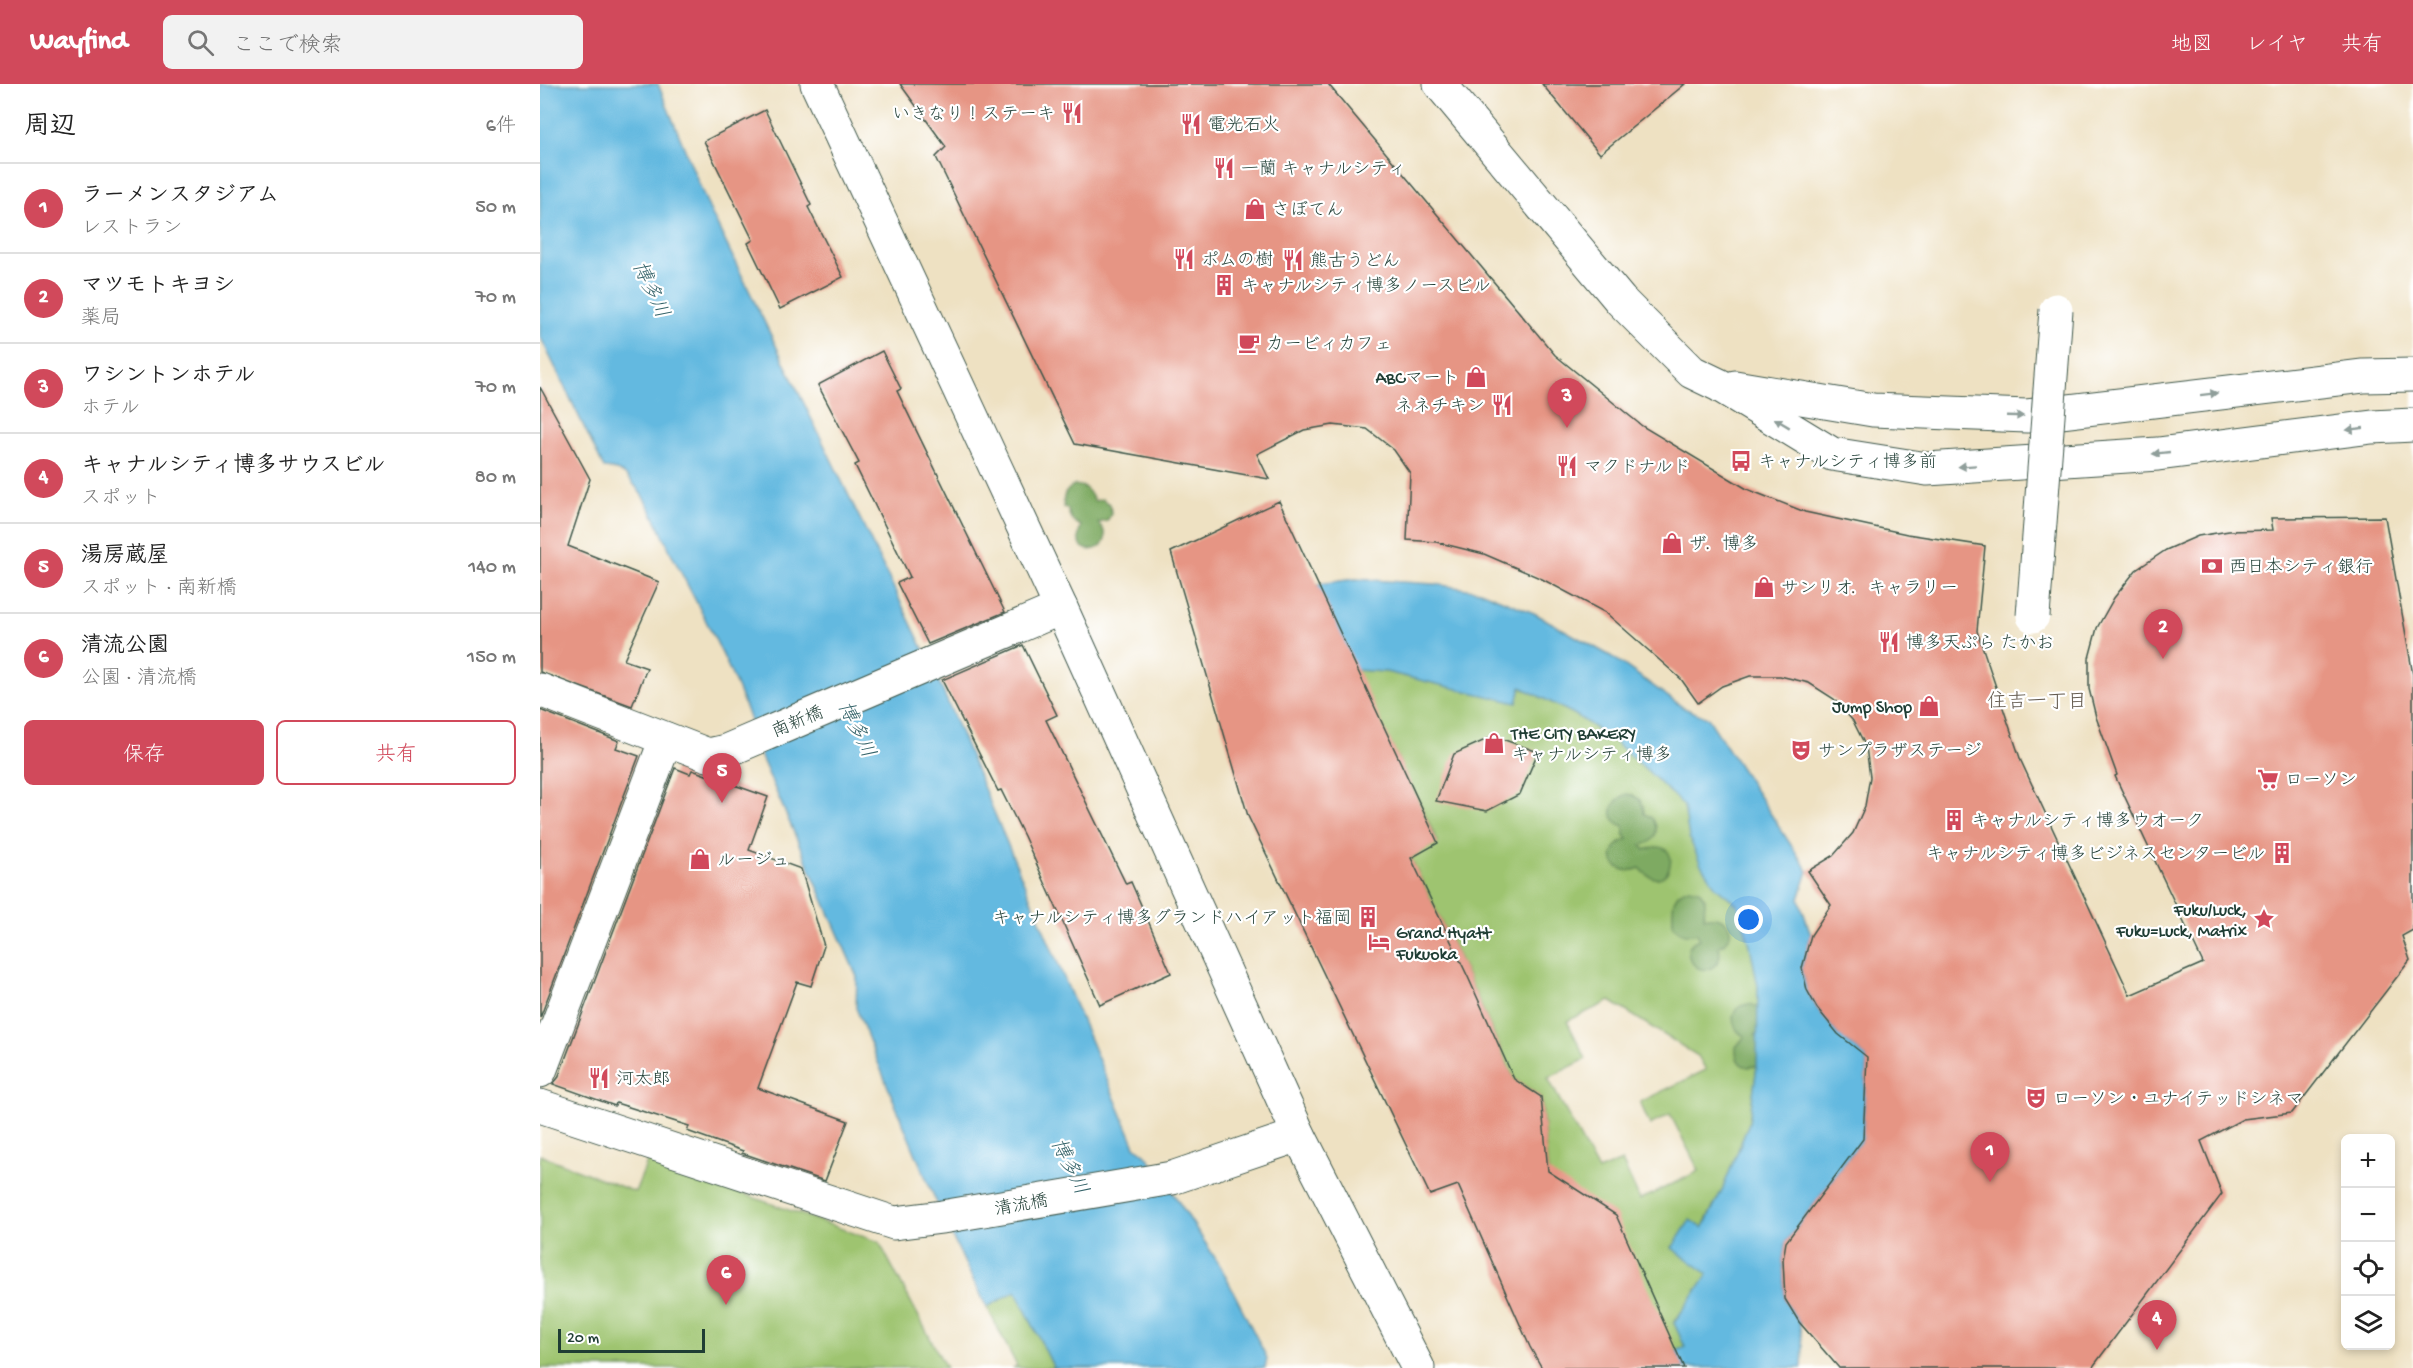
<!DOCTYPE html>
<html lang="ja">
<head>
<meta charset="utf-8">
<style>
	body { margin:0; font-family:"Gochi Hand","Klee One",sans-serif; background:#f2f2f2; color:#222 }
	.controls { position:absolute; right:18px; bottom:18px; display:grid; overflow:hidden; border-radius:9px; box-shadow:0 3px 9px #0003 }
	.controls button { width:54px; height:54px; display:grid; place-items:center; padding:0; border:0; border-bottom:2px solid #e0e0e0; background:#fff; color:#222; font:30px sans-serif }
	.scale { position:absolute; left:18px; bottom:15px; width:147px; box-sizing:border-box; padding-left:6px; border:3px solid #1f3d34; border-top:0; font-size:16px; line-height:21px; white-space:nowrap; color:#1f3d34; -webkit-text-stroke:4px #fff; paint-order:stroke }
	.you { position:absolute; left:1209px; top:836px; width:21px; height:21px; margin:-15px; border:4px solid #fff; border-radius:50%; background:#1a73e8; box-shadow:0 0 0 9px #1a73e833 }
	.badge { display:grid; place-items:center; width:39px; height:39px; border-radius:50%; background:#d1495b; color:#fff; font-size:20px; font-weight:700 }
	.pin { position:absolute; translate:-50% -50px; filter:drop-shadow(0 2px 3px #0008) }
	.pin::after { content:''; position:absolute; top:32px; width:21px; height:18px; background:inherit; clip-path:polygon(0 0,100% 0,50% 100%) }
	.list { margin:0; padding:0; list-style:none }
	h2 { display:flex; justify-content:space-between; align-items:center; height:78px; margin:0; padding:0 24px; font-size:26px }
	h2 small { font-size:20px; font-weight:400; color:#767676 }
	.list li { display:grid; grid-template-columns:39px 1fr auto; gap:18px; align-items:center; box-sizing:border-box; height:90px; padding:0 24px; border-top:2px solid #e0e0e0 }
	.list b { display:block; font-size:22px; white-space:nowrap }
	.list p { margin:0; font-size:20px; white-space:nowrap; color:#767676 }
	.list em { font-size:20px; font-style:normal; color:#767676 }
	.actions { display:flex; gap:12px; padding:18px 24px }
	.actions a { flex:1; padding:14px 0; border:2px solid #d1495b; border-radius:9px; text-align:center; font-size:21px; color:#d1495b }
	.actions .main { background:#d1495b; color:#fff }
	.icon { flex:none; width:33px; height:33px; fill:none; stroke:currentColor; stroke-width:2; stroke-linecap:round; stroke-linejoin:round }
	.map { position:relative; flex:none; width:1873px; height:1284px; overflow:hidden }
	header { display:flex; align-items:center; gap:36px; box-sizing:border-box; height:84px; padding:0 30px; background:#d1495b; color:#fff }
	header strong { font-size:28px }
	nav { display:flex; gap:33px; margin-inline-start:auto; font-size:21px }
	.search { width:420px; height:54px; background:#f2f2f2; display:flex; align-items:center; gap:15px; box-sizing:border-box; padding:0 21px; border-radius:9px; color:#767676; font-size:22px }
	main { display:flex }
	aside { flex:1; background:#fff }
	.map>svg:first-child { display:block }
	.green { fill:#9ec46f; stroke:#5e8052; stroke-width:1.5; fill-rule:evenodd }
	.forest { fill:#7eaa62; stroke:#4e744b; stroke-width:1.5 }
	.water { fill:#63b9e0; stroke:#417b8a; stroke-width:1.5 }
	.building { fill:#e69584 }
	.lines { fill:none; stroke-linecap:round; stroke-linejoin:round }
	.minor-casing { stroke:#3e5649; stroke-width:35 }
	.minor { stroke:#fff; stroke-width:33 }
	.minor-bridge-casing { stroke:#3e5649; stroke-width:35; stroke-linecap:butt }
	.minor-bridge { stroke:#fff; stroke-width:33 }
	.oneway { fill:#8f9e9a }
	.labels { text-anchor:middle; stroke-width:4.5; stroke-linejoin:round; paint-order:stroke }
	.poi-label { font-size:18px; fill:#1f3d34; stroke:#fff; text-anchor:start }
	.street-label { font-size:18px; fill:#1f3d34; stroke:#fff }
	.water-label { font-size:20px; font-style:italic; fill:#336268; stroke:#fff }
	.neighbourhood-label { font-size:20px; fill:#655c50; stroke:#fff }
</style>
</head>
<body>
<header>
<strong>Wayfind</strong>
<div class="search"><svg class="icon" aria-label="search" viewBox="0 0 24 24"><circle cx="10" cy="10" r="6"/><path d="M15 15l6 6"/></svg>ここで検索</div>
<nav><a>地図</a><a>レイヤ</a><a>共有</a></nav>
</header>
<main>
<aside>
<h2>周辺<small>6件</small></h2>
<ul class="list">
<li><span class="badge">1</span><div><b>ラーメンスタジアム</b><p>レストラン</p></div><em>50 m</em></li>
<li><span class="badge">2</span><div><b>マツモトキヨシ</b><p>薬局</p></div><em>70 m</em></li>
<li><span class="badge">3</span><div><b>ワシントンホテル</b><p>ホテル</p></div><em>70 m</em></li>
<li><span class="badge">4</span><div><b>キャナルシティ博多サウスビル</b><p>スポット</p></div><em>80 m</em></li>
<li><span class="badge">5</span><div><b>湯房蔵屋</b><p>スポット · 南新橋</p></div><em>140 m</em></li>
<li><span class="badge">6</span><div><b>清流公園</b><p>公園 · 清流橋</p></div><em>150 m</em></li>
</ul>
<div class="actions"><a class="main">保存</a><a>共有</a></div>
</aside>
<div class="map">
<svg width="1873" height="1284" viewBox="0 0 1873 1284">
	<rect width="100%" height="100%" fill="#fff"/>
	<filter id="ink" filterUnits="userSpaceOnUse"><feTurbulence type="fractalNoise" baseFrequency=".0167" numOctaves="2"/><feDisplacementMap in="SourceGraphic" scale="12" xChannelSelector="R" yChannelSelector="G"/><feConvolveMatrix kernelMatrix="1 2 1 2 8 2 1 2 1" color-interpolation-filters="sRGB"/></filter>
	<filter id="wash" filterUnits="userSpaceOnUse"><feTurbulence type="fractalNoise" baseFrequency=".008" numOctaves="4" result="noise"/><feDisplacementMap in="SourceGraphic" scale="24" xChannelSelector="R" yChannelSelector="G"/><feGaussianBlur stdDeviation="1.35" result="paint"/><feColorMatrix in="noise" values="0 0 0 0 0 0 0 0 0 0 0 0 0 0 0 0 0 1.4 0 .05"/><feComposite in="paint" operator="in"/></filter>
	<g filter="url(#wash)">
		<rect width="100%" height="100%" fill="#eee1c2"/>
		<!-- green -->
		<g class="green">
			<path d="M 816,586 L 846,588 L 977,618 L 981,603 L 1034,630 L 1072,655 L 1109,688 L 1144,722 L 1149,753 L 1175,802 L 1198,821 L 1210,861 L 1218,902 L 1217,982 L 1209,1039 L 1183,1104 L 1162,1144 L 1132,1163 L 1169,1190 L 1134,1238 L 1145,1263 L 1136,1267 L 1008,1087 L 1001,1013 L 974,995 L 928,893 L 871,774 L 898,758 ZM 1070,917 L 1158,972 L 1166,986 L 1100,1018 L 1110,1041 L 1130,1030 L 1159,1087 L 1100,1116 L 1082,1077 L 1058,1087 L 1008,994 L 1046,975 L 1027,937 Z"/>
			<path d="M 0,1071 L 95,1108 L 108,1076 L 339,1158 L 406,1284 L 0,1284 Z"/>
			<path d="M 476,1207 L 514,1284 L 473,1284 L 477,1282 L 447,1223 Z"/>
		</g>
		<!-- forest -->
		<g class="forest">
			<path d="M 534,401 C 548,402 548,407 555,417 L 562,415 L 570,420 L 571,430 L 567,437 L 558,439 C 585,467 526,480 541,442 C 533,438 530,435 528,426 L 524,423 C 522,412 525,407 534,401 Z"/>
			<path d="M 1087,710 C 1099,713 1104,717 1104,730 C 1116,733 1121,749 1110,758 C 1107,760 1104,760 1101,761 L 1105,766 C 1148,748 1130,820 1100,784 C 1073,795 1060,766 1088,755 L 1084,750 L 1084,742 C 1064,735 1071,717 1087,710 Z"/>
			<path d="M 1149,804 L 1159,806 L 1165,815 L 1164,834 C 1191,827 1199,855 1179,862 C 1180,869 1181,875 1176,880 C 1159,899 1134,864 1159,855 L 1157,849 C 1146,852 1140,850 1133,841 C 1133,823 1130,810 1149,804 Z"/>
			<path d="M 1209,920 L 1219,923 L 1220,949 L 1215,951 L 1221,953 L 1221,980 C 1205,987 1195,981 1196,963 L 1205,952 C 1194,948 1188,931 1199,923 C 1202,921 1206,921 1209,920 Z"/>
		</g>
		<!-- water -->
		<g class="water">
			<path d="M 0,0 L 118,0 L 169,124 L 397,593 L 595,1062 L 606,1071 L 635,1112 L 681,1183 L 727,1274 L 725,1284 L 514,1284 L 476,1207 L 447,1223 C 396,1126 357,1025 316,924 L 317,893 L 221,673 C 203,603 166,537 133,473 C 121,448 110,418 91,397 C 83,387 76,385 64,384 L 0,252 Z"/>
			<path d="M 815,495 L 894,500 L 940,507 L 994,529 L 1074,574 L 1144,624 L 1168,634 L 1268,787 L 1259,815 L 1271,851 L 1262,884 L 1267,906 L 1277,924 L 1298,950 L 1327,973 L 1323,1055 L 1246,1158 L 1243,1176 L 1245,1215 L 1259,1238 L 1263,1262 L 1262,1284 L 1122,1284 L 1140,1274 L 1136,1267 L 1145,1263 L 1134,1239 L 1168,1190 L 1132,1164 L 1150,1136 L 1163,1144 L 1183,1104 L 1209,1039 L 1217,982 L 1218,902 L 1210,861 L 1198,821 L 1175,802 L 1161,781 L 1149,753 L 1144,722 L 1109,688 L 1072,655 L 1034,630 L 981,603 L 977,619 L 846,588 L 816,586 L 777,500 Z"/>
		</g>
		<g id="blocks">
			<!-- building -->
			<g class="building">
				<path d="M 360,0 L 788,0 L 1015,271 L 1102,342 L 1207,405 L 1265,428 L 1367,450 L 1445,462 L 1437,547 L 1481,677 L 1590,911 L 1663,879 L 1575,692 L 1577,691 L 1556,633 L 1549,605 L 1549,574 L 1557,544 L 1574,514 L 1596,486 L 1626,466 L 1658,452 L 1689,447 L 1733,446 L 1731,434 L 1845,433 L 1873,591 L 1873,846 L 1862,852 L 1870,876 L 1752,1029 L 1703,1035 L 1661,1057 L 1682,1110 L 1552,1284 L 1299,1284 L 1259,1238 L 1245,1215 L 1243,1176 L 1246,1158 L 1323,1055 L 1327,973 L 1298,950 L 1277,924 L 1267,906 L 1262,884 L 1271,851 L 1291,821 L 1268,787 L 1293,772 L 1313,749 L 1325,722 L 1330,693 L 1326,663 L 1313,637 L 1294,615 L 1269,599 L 1240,592 L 1210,592 L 1182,602 L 1158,619 L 1141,595 L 1066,529 L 1002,495 L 944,470 L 896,458 L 867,456 L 870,389 L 854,366 L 827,345 L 793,341 L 764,346 L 717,370 L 729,395 L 535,360 L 396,73 L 406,63 Z"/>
				<path d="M 1002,0 L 1145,0 L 1060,70 Z"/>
				<path d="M 225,26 L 271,121 L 268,123 L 303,193 L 240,225 L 208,159 L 213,156 L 164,57 Z"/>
				<path d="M 342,267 L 361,305 L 357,307 L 465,528 L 388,560 L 357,499 L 370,493 L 315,381 L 319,379 L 278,301 Z"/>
				<path d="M 0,303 L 50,395 L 28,462 L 119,498 L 84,576 L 107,584 L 92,622 L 0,588 Z"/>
				<path d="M 739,417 L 898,759 L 871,774 L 928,893 L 974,995 L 1001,1013 L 1008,1087 L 1076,1131 L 1144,1284 L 1002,1284 L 990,1263 L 918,1101 L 890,1111 L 708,732 L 631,468 Z"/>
				<path d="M 483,561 L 517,631 L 506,636 L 586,800 L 591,798 L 631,889 L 560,921 L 484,752 L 461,706 L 458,707 L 402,596 Z"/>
				<path d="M 0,626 L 79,657 L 76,664 L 99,672 L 0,934 Z"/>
				<path d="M 954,652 L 998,668 L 980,710 L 947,727 L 896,717 L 914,670 Z"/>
				<path d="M 135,684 L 150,690 L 152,686 L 228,713 L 209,766 L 261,785 L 284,862 L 271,902 L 257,898 L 218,1004 L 308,1037 L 285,1097 L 202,1069 L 203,1067 L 147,1047 L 149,1042 L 76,1019 L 75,1022 L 13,1000 L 18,994 Z"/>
			</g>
		</g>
	</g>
	<g filter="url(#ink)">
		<use href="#blocks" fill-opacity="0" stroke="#3e5649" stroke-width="1.5"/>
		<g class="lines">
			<defs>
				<g id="minor">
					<path d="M 277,0 L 521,524 L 759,1051 L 878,1284"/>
					<path d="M 900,0 L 1081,217 L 1152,288 L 1179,301 L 1292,370 L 1387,385 L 1618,370 L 1832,343 L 1873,341"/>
					<path d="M 1195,303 L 1333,326 L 1487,332 L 1823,292 L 1873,291"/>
					<path d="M 0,606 L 168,671 L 186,667 L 521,524"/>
					<path d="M 0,987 L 126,655"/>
					<path d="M 0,1022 L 354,1139 L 402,1133 L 632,1094 L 759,1051"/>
				</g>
			</defs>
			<!-- minor casing -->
			<use href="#minor" class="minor-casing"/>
			<!-- minor -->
			<use href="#minor" class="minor"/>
			<defs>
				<path id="minor-bridge" d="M 1493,532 L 1516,226"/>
			</defs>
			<!-- minor-bridge casing -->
			<use href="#minor-bridge" class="minor-bridge-casing"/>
			<!-- minor-bridge -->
			<use href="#minor-bridge" class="minor-bridge"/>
		</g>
		<!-- one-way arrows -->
		<defs><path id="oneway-solid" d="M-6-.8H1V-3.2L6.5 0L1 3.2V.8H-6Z" transform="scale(1.5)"/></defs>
		<g class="oneway">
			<use href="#oneway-solid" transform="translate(1669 310) rotate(-7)"/>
			<use href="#oneway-solid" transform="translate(1475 332) rotate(2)"/>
			<use href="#oneway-solid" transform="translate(1242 339) rotate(-149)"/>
			<use href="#oneway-solid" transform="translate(1815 345) rotate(173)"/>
			<use href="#oneway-solid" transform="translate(1621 369) rotate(174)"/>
			<use href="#oneway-solid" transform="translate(1427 382) rotate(176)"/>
		</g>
	</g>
	<!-- icons -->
	<defs>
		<symbol id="restaurant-bare" viewBox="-9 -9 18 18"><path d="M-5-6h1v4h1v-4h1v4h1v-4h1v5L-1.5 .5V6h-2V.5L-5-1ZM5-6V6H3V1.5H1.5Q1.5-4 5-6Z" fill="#d1495b" stroke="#fff" stroke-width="2.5" paint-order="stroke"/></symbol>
		<symbol id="shop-bare" viewBox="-9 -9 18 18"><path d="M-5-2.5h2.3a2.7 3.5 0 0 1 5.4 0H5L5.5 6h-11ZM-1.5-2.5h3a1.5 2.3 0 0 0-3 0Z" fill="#d1495b" stroke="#fff" stroke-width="2.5" paint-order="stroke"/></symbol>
		<symbol id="building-bare" viewBox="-9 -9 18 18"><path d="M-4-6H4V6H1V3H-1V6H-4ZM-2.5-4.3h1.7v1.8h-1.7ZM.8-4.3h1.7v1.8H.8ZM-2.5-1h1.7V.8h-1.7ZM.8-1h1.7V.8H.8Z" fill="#d1495b" stroke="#fff" stroke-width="2.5" paint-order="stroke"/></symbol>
		<symbol id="cafe-bare" viewBox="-9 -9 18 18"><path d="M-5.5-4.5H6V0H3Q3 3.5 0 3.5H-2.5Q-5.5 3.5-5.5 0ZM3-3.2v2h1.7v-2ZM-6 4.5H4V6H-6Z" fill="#d1495b" stroke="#fff" stroke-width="2.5" paint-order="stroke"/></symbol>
		<symbol id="bus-bare" viewBox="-9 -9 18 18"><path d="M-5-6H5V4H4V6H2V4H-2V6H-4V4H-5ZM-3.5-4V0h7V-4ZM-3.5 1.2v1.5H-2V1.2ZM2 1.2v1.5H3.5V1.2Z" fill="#d1495b" stroke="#fff" stroke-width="2.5" paint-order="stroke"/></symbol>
		<symbol id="bank-bare" viewBox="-9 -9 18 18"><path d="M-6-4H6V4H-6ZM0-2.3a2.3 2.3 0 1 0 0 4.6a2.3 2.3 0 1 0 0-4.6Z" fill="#d1495b" stroke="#fff" stroke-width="2.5" paint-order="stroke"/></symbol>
		<symbol id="theatre-bare" viewBox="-9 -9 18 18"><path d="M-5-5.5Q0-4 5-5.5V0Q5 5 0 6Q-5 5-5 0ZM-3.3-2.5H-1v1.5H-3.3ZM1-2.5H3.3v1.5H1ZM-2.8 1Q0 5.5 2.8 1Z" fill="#d1495b" stroke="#fff" stroke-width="2.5" paint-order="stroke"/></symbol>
		<symbol id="supermarket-bare" viewBox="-9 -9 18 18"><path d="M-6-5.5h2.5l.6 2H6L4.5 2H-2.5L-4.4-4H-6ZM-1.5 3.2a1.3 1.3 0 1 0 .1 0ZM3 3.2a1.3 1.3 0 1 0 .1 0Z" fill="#d1495b" stroke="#fff" stroke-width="2.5" paint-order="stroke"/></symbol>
		<symbol id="sight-bare" viewBox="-9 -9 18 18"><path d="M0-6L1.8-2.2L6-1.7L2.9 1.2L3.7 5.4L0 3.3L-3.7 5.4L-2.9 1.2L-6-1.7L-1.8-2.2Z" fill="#d1495b" stroke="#fff" stroke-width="2.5" paint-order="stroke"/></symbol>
		<symbol id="hotel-bare" viewBox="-9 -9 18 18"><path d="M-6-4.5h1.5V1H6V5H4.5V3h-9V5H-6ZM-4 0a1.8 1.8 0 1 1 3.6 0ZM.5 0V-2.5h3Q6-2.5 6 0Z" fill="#d1495b" stroke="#fff" stroke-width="2.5" paint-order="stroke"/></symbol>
	</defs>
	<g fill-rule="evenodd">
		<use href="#restaurant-bare" x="517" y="14" width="30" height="30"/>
		<use href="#restaurant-bare" x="636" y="25" width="30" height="30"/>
		<use href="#restaurant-bare" x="669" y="69" width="30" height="30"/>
		<use href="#shop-bare" x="700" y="110" width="30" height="30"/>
		<use href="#restaurant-bare" x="629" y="160" width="30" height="30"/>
		<use href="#restaurant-bare" x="738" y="161" width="30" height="30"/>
		<use href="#building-bare" x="669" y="186" width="30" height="30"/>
		<use href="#cafe-bare" x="694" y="244" width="30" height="30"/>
		<use href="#shop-bare" x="921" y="278" width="30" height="30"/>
		<use href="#restaurant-bare" x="947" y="306" width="30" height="30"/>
		<use href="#bus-bare" x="1186" y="362" width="30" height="30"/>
		<use href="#restaurant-bare" x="1012" y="367" width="30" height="30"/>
		<use href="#shop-bare" x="1117" y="444" width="30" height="30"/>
		<use href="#bank-bare" x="1657" y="467" width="30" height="30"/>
		<use href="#shop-bare" x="1209" y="488" width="30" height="30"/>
		<use href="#restaurant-bare" x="1334" y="543" width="30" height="30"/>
		<use href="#shop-bare" x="1374" y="607" width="30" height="30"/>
		<use href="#shop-bare" x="939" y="644" width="30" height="30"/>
		<use href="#theatre-bare" x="1246" y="651" width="30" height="30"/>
		<use href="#supermarket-bare" x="1713" y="680" width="30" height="30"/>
		<use href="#building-bare" x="1399" y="721" width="30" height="30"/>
		<use href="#building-bare" x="1727" y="754" width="30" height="30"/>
		<use href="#shop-bare" x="145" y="760" width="30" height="30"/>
		<use href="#building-bare" x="813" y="818" width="30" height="30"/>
		<use href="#sight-bare" x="1709" y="820" width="30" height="30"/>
		<use href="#hotel-bare" x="824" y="843" width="30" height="30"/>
		<use href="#restaurant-bare" x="44" y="979" width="30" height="30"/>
		<use href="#theatre-bare" x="1481" y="999" width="30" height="30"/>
	</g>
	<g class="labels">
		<!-- poi labels -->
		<g class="poi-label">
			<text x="515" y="35" text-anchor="end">いきなり！ステーキ</text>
			<text x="668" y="46">電光石火</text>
			<text x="701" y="90">一蘭 キャナルシティ</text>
			<text x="732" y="131">さぼてん</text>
			<text x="661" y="181">ポムの樹</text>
			<text x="770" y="182">熊古うどん</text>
			<text x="701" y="207">キャナルシティ博多ノースビル</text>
			<text x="726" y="265">カービィカフェ</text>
			<text x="919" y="299" text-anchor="end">ABCマート</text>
			<text x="945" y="327" text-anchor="end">ネネチキン</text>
			<text x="1218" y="383">キャナルシティ博多前</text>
			<text x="1044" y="388">マクドナルド</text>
			<text x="1149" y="465">ザ．博多</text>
			<text x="1689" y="488">西日本シティ銀行</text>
			<text x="1241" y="509">サンリオ．キャラリー</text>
			<text x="1366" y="564">博多天ぷら たかお</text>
			<text x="1372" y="628" text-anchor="end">Jump Shop</text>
			<text x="971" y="655">THE CITY BAKERY<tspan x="971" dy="21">キャナルシティ博多</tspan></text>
			<text x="1278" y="672">サンプラザステージ</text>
			<text x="1745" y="701">ローソン</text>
			<text x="1431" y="742">キャナルシティ博多ウオーク</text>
			<text x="1725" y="775" text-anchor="end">キャナルシティ博多ビジネスセンタービル</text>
			<text x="177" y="781">ルージュ</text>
			<text x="1707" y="831" text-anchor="end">Fuku/Luck,<tspan x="1707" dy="21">Fuku=Luck, Matrix</tspan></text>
			<text x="811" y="839" text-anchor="end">キャナルシティ博多グランドハイアット福岡</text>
			<text x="856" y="854">Grand Hyatt<tspan x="856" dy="21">Fukuoka</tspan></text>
			<text x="76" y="1000">河太郎</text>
			<text x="1513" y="1020">ローソン・ユナイテッドシネマ</text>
		</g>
		<!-- street labels -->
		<g class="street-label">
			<text transform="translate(257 637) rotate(-23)" y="6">南新橋</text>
			<text transform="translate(481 1120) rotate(-10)" y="6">清流橋</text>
		</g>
		<!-- water labels -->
		<g class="water-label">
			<text transform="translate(112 205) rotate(65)" y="7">博多川</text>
			<text transform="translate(318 645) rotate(64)" y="7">博多川</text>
			<text transform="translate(531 1082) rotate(64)" y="7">博多川</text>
		</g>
		<!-- neighbourhood labels -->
		<g class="neighbourhood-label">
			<text x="1497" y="623">住吉一丁目</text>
		</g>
	</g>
</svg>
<div class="controls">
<button>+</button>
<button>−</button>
<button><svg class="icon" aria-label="locate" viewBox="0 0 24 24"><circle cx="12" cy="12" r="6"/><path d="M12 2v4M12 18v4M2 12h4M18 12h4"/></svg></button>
<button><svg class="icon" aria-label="layers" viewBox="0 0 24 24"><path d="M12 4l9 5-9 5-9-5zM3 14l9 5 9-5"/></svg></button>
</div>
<div class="scale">20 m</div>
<div class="you"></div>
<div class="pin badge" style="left:1450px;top:1098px">1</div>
<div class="pin badge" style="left:1623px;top:575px">2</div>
<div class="pin badge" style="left:1027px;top:344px">3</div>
<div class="pin badge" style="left:1617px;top:1266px">4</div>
<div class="pin badge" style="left:182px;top:719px">5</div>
<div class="pin badge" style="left:186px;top:1221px">6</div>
</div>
</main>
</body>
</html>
